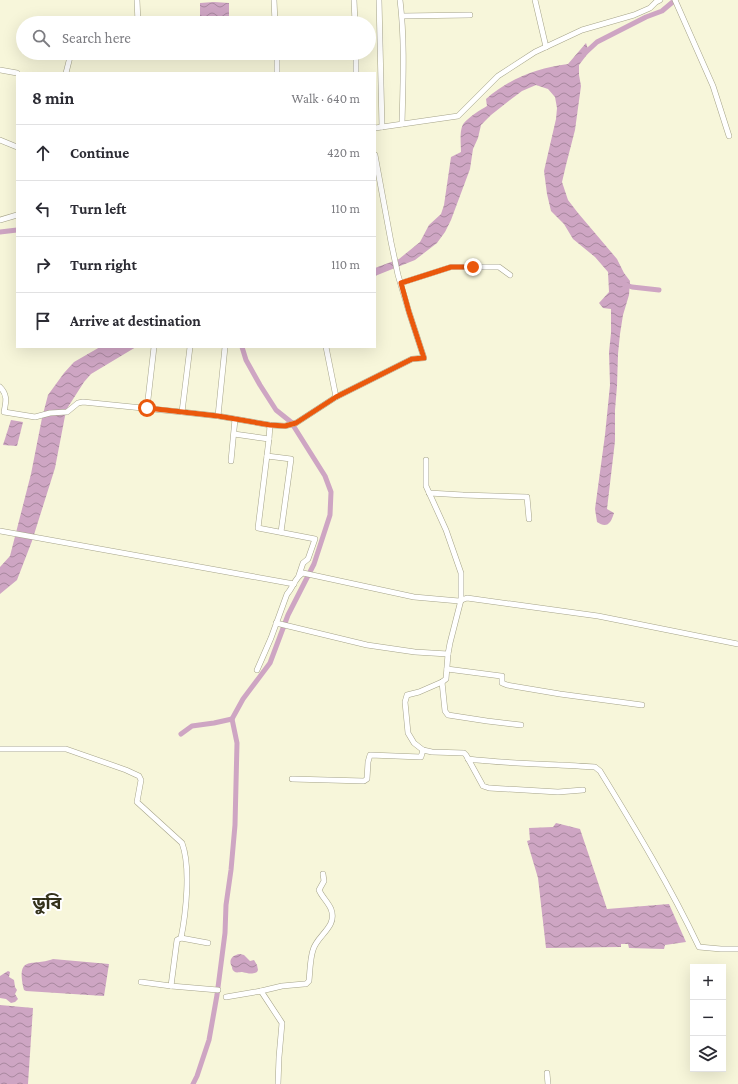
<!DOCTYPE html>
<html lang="en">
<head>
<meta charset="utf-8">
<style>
	body { margin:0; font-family:"Crimson Pro","Noto Sans Bengali",serif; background:#f7f7f7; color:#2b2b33 }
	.controls { position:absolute; right:12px; bottom:12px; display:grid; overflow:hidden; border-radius:0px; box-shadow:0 4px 16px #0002 }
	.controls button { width:36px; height:36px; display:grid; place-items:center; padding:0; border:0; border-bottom:1px solid #e1e1e2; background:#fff; color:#2b2b33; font:20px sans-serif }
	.stop { position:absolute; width:12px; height:12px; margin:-9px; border:3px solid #ea580c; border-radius:50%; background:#fff }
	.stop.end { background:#ea580c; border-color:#fff; box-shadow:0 1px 4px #0008 }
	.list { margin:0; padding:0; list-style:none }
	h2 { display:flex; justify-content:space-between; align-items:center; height:52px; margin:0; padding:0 16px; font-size:17px }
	h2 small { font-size:13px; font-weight:400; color:#7c7c81 }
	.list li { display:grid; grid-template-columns:26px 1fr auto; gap:12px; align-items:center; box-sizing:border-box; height:56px; padding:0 16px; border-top:1px solid #e1e1e2 }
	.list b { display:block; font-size:15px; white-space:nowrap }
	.list em { font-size:13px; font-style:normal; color:#7c7c81 }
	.icon { flex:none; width:22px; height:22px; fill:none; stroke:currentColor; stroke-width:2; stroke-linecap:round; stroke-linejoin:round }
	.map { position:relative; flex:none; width:738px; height:1084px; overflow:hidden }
	.search { position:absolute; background:#fff; box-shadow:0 4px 16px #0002; left:16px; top:16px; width:360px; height:44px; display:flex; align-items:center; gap:10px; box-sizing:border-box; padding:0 14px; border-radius:22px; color:#7c7c81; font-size:15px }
	.panel { position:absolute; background:#fff; box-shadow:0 4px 16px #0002; left:16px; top:72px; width:360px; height:276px; border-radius:0px }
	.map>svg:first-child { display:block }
	.water { fill:url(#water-waves) }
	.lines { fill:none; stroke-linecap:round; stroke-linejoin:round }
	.canal { stroke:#cea5c3; stroke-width:5 }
	.minor-casing { stroke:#a5a389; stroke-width:6 }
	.minor { stroke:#fff; stroke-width:5 }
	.route { stroke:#ea580c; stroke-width:5 }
	.labels { text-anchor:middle; stroke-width:4; stroke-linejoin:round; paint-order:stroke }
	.district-label { font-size:18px; font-weight:bold; fill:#33311b; stroke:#fff }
</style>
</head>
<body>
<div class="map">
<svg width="738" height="1084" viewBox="0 0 738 1084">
	<defs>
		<pattern id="water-waves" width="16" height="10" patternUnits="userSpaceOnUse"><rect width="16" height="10" fill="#cea5c3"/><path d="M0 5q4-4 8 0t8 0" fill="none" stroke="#a8879e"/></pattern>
	</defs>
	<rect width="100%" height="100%" fill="#f7f6da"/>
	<!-- water -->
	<g class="water">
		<path d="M 214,2 L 229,3 L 229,23 L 200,23 L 200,3 Z"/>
		<path d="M 586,43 L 589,52 L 579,65 L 579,75 L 581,86 L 575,130 L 566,165 L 562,182 L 568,200 L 578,213 L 617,259 L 624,273 L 630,281 L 629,295 L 623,315 L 620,334 L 618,354 L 617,386 L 615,410 L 615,441 L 607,509 L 614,513 C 611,523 607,529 597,522 L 595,509 L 605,435 L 610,385 L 609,352 L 611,333 L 611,309 L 603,308 L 599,303 L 609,292 L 608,272 L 595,257 L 573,239 L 564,224 L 551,211 L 547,194 L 544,171 L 556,119 L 557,108 L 555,97 L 548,89 L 536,85 L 522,91 L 510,100 L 491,115 L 481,125 L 478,138 L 473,149 L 470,169 L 451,220 L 445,232 L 437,243 L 415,260 L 375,276 L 375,268 L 399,259 L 420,242 L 429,225 L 441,214 L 444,205 L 451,157 L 461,152 C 461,144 459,129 464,123 C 469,117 480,110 487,106 L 486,99 C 510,78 537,68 568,64 Z"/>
		<path d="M 100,347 L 136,347 L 91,374 L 84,382 L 68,407 L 65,416 L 55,468 L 32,541 L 17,580 L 0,594 L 0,567 L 10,556 L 31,474 L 42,418 L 48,395 L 64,373 L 74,362 Z"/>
		<path d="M 11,420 L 23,422 L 17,446 L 3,445 Z"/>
		<path d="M 556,823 L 580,829 L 607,909 L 669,904 L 686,942 L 665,945 L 664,949 L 629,948 L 628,944 L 621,944 L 621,947 L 546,948 L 538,878 L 527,841 L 530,840 L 529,828 L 553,827 Z"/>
		<path d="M 240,954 L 244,955 L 250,961 L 254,960 L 257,965 L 258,970 L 257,972 C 251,975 248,973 242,972 C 241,972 236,973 235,972 C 233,971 232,969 232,967 C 228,960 232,955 240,954 Z"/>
		<path d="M 53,959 L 109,964 L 104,996 L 26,991 L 24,990 C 16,954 31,967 53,959 Z"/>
		<path d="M 8,971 L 10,972 L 9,977 L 14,980 L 15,987 L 17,990 L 15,994 L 18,999 L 15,1002 L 11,1003 L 6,999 L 0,998 L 0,976 Z"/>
		<path d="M 0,1005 L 33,1008 L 28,1084 L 0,1084 Z"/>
	</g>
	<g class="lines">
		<!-- canal -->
		<g class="canal">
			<path d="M 584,54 L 597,42 L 646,17 L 662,11 L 675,0"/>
			<path d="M 0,232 L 17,230"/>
			<path d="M 623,284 L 632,287 L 659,290"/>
			<path d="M 181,734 L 192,726 L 214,723 L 232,719"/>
			<path d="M 193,1084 L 197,1076 L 209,1040 L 217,995 L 225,933 L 226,905 L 231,870 L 235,825 L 237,743 L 232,719 L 243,699 L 270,663 L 288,615 L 314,564 L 330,515 L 331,492 L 325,476 L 291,422 L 276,410 L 260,385 L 246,360 L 242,347"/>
		</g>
		<defs>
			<g id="minor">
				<path d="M 137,0 L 138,23"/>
				<path d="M 274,0 L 275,23"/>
				<path d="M 354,0 L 355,23"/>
				<path d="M 379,0 L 382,127"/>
				<path d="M 400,0 C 405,41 403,83 402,124"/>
				<path d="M 535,0 L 546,47"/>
				<path d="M 675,0 L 713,86 L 729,136"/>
				<path d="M 402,16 L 470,15"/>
				<path d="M 277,53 L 277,73"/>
				<path d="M 356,53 L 356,73"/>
				<path d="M 0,70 L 17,73"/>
				<path d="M 66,73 L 71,53"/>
				<path d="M 375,128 L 458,116 L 498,76 L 535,52 L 582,30 L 634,15 L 650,8 L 656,2 L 660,0"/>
				<path d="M 0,140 L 17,147"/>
				<path d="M 0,220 L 17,215"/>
				<path d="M 401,283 L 451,267 L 499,267 L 510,275"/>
				<path d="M 326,347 L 336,397"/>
				<path d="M 0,387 C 8,395 6,402 4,412 L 35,417 L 50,413 L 67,412 L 78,403 L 83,402 L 182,412 L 218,416 L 270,425 L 285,426 L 296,423 L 336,397 L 412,359 L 424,358 L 409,312 L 398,275 L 391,242 L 375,155"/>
				<path d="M 147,408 L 154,347"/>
				<path d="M 182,412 L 190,347"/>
				<path d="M 218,416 L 225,347"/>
				<path d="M 270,425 L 269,439 L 258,528 L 315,539 L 308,559 L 303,563 L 299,575"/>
				<path d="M 234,434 L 269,439"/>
				<path d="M 267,456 L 291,459 L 281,532"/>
				<path d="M 231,461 L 235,419"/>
				<path d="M 429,493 L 463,495 L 527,497 L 529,519"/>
				<path d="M 0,531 L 294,584"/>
				<path d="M 276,623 L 367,645 L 415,652 L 448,654 L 450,643 L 461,600 L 461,573 L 446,530 L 426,486 L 426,460"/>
				<path d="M 448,654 L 446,679 L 442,682 L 419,692 L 407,695 L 405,702 L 408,733 L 414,743 L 423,750 L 432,752 L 464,753 L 466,755 L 483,786 L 489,788 L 558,792 L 583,790"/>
				<path d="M 447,669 L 501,676 L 502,676 L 502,683 L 507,685 L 560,694 L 642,705"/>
				<path d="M 257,670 L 271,638 L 287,594 C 293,588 295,577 303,573 L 414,597 L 459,601 L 467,598 L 598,616 L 738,644"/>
				<path d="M 442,682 L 445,711 L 448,715 L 487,721 L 521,725"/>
				<path d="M 0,749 L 66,749 L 126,770 L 139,776 L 141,780 L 137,802 L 182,843 C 191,867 186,913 181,938 L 177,940 L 171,986"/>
				<path d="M 468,759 C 510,764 553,764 595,767 L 600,771 C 635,828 670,886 699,947 L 721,949 L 738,949"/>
				<path d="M 292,779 L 364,781 L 367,779 L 368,762 L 370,755 L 421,757 L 423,750"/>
				<path d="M 181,938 L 208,943"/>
				<path d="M 141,982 L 171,986 L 218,990"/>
				<path d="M 261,991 L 282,986 L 304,984 L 306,984 L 309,981 C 310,971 310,959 313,950 C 317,935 338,927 331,909 C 328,902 322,897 319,890 L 324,881 L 323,874"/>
				<path d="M 226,997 L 261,991 L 282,1023 L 279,1057 L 278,1084"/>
				<path d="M 547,1073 L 548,1084"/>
			</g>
		</defs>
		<!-- minor casing -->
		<use href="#minor" class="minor-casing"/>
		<!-- minor -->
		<use href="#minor" class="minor"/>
	</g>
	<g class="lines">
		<!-- route -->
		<path class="route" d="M 147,408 L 218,416 L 270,425 L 285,426 L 296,423 L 336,397 L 412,359 L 424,358 L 409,312 L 401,283 L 451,267 L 473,267"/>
	</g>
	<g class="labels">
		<!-- district labels -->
		<g class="district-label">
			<text x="47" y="909">ডুবি</text>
		</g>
	</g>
</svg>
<div class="controls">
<button>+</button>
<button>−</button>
<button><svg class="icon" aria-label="layers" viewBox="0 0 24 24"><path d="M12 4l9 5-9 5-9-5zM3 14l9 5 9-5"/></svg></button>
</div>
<div class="stop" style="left:147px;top:408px"></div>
<div class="stop end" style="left:473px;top:267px"></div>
<div class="search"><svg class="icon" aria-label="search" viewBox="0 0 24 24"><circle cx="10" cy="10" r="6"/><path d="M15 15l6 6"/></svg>Search here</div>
<section class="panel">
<h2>8 min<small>Walk · 640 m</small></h2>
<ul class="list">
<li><svg class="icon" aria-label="ahead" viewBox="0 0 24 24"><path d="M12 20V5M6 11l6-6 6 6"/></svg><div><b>Continue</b></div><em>420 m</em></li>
<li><svg class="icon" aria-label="left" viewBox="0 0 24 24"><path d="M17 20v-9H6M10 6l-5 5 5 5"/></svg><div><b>Turn left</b></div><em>110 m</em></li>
<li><svg class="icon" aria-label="right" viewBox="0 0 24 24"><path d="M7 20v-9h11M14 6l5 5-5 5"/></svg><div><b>Turn right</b></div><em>110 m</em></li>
<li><svg class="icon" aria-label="arrive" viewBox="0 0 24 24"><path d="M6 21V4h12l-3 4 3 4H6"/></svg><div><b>Arrive at destination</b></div></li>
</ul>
</section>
</div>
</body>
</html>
